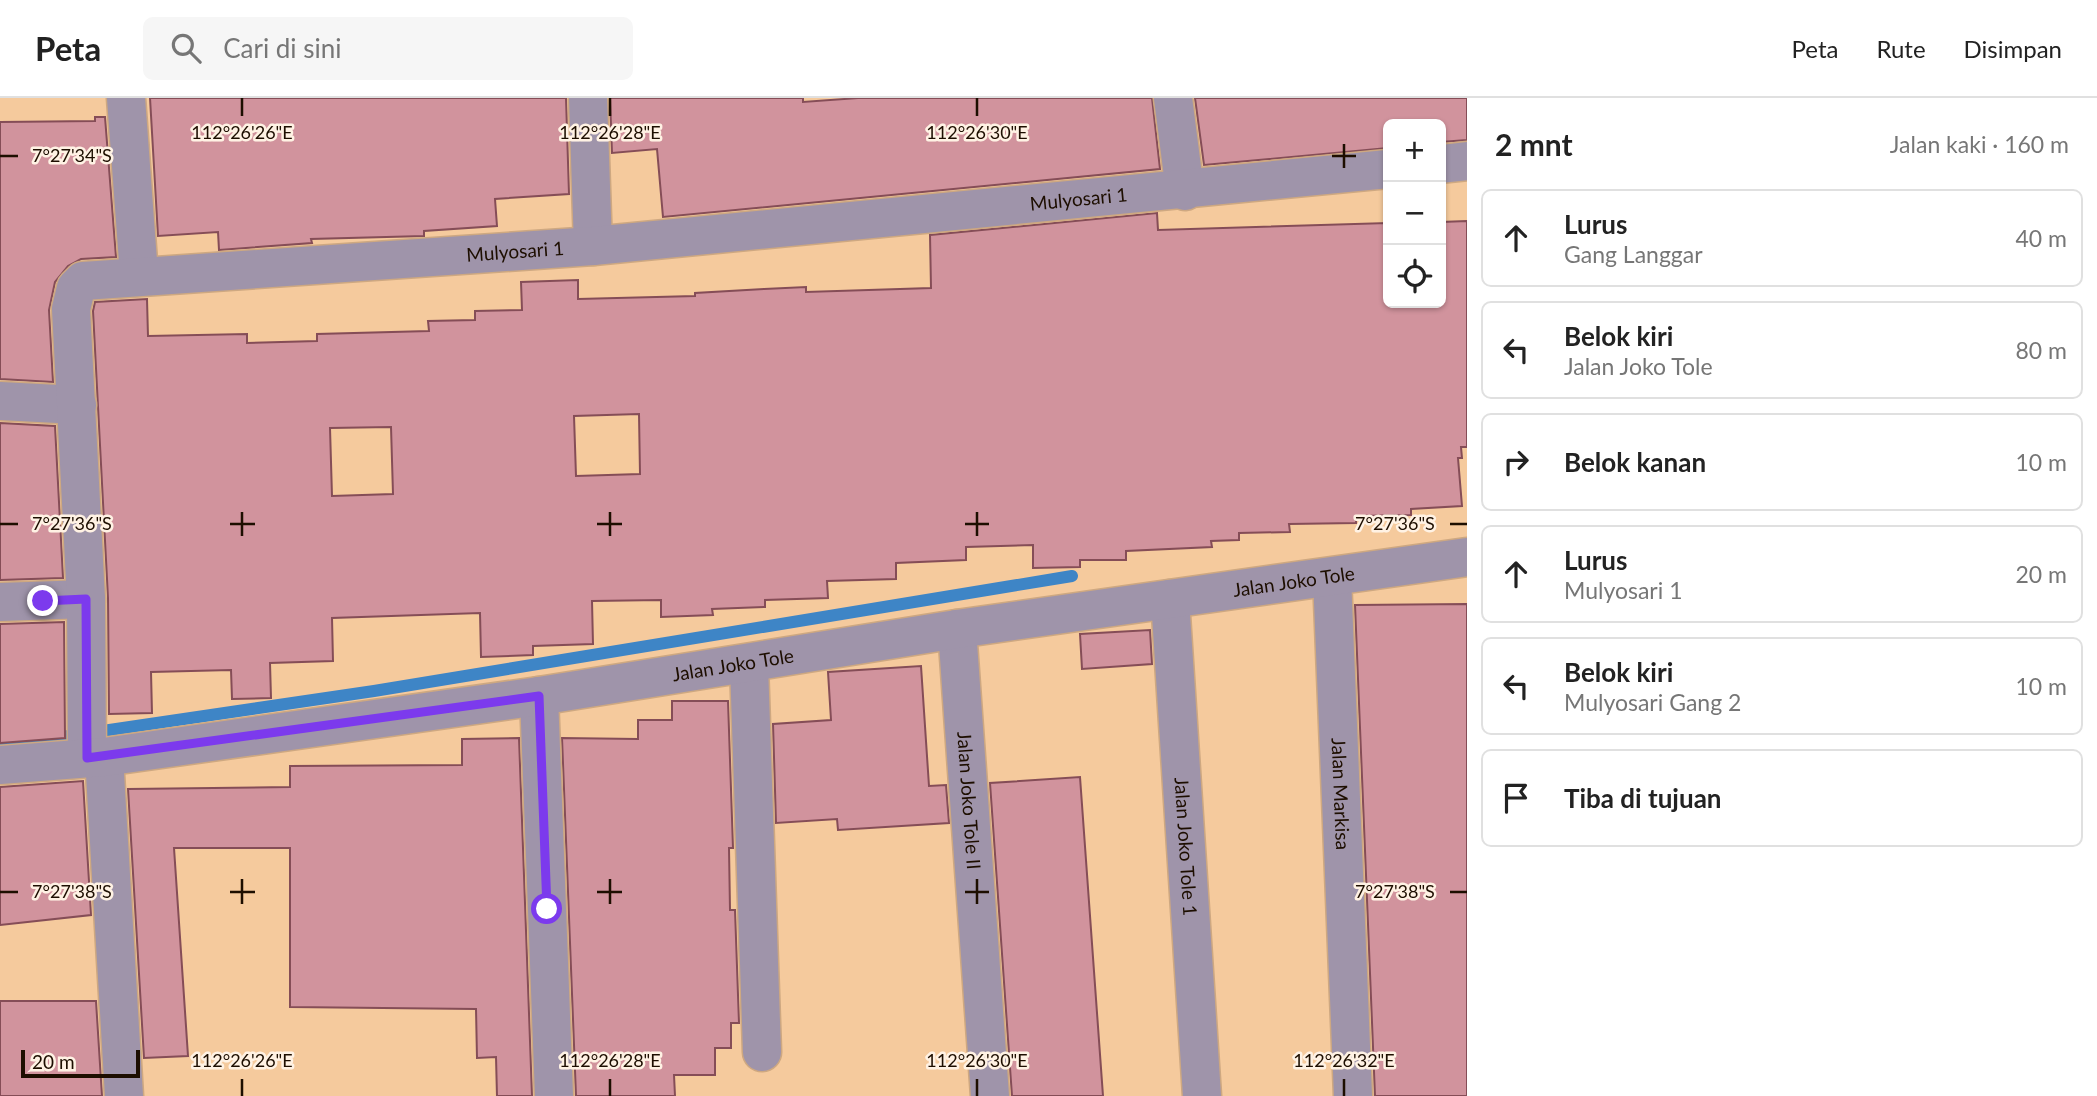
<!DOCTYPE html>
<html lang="id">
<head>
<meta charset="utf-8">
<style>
	body { margin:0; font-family:Lato,sans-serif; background:#f6f6f6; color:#222 }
	.controls { position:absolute; right:21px; top:21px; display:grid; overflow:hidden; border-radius:10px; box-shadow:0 2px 5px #0004 }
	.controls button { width:63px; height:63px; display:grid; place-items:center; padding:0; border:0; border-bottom:2px solid #e0e0e0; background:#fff; color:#222; font:35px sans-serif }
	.scale { position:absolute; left:21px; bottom:18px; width:119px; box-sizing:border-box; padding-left:7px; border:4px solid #1d0e00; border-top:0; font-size:19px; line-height:24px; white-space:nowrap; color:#1d0e00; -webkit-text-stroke:5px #fff2e4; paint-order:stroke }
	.stop { position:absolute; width:21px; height:21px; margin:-16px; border:5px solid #7c3aed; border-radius:50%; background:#fff }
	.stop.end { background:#7c3aed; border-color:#fff; box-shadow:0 2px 7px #0008 }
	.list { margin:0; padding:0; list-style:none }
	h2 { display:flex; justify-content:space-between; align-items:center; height:91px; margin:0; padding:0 28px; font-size:30px }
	h2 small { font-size:23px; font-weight:400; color:#767676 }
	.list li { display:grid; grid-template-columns:46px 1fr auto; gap:21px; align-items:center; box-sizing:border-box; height:98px; margin:0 14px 14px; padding:0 14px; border:2px solid #e0e0e0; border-radius:10px }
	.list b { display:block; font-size:26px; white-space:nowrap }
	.list p { margin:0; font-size:23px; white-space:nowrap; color:#767676 }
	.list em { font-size:23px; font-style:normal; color:#767676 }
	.icon { flex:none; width:38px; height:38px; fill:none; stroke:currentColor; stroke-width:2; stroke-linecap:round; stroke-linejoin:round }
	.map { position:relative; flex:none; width:1467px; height:998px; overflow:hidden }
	header { display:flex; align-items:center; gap:42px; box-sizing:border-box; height:98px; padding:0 35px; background:#fff; border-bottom:2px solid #e0e0e0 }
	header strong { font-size:33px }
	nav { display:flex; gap:38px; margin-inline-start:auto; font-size:24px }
	.search { width:490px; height:63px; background:#f6f6f6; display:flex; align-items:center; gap:18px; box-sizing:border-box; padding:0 24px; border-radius:10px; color:#767676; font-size:26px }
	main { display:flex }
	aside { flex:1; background:#fff }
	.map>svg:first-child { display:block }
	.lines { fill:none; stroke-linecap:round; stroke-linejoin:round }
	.stream { stroke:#3e85c6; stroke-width:12 }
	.building { fill:#d1939d; stroke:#854d57; stroke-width:2; fill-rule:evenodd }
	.minor-casing { stroke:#cea881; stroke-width:41 }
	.minor { stroke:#9f94aa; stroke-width:38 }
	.route { stroke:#7c3aed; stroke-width:9 }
	.ticks { fill:none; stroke:#1d0e00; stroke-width:2.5 }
	.labels { text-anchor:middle; stroke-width:5; stroke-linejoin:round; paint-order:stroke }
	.street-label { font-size:19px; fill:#1d0e00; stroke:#fff2e4 }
	.ticks-label { font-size:18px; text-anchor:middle; fill:#1d0e00; stroke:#fff2e4; stroke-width:5; stroke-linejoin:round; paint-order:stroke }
</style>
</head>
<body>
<header>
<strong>Peta</strong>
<div class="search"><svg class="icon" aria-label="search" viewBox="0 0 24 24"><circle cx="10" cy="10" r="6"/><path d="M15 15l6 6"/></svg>Cari di sini</div>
<nav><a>Peta</a><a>Rute</a><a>Disimpan</a></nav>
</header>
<main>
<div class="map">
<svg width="1467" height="998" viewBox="0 0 1467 998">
	<rect width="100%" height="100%" fill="#f5ca9d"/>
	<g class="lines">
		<!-- stream -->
		<path class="stream" d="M 0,648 L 374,593 L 1072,478"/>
	</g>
	<!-- building -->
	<g class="building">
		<path d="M 150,0 L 566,0 L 569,96 L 495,101 L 497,128 L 424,133 L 424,138 L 311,141 L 312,145 L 219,152 L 218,134 L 158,138 Z"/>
		<path d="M 610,0 L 803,0 L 803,4 L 858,0 L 1152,0 L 1160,71 L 663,119 L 657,51 L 612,55 Z"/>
		<path d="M 1195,0 L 1467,0 L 1467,42 L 1441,44 L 1441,26 L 1388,26 L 1388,50 L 1204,67 Z"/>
		<path d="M 95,19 L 105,19 L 116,159 L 81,161 L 68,168 L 55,184 L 49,212 L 53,284 L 0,281 L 0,24 L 95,23 Z"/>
		<path d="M 1157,115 L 1158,132 L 1388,125 L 1388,205 L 1441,205 L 1441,124 L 1467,123 L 1467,349 L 1461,349 L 1462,360 L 1458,360 L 1462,408 L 1411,411 L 1411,417 L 1356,418 L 1356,425 L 1289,426 L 1290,434 L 1239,435 L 1239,442 L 1211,443 L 1212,449 L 1126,453 L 1126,462 L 1080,462 L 1080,469 L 1033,470 L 1033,447 L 966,449 L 966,462 L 896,465 L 896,481 L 827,483 L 828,500 L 765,502 L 765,509 L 712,511 L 713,517 L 661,519 L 661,502 L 592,503 L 593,546 L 533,548 L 533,557 L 481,559 L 480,515 L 332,520 L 333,563 L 270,565 L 271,600 L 232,601 L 231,572 L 151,574 L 152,615 L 109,616 L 108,500 L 93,213 L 95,204 L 147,201 L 148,238 L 247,236 L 247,245 L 317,243 L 317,236 L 429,233 L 428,223 L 475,222 L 475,213 L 522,212 L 521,184 L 578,182 L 578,201 L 695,198 L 695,195 L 764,191 L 806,189 L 806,194 L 931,190 L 930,137 ZM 639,316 L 640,376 L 576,378 L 574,318 ZM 391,329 L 393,396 L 332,398 L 330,330 Z"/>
		<path d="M 0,325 L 55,328 L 63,480 L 0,482 Z"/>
		<path d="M 1467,506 L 1467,998 L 1375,998 L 1355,507 Z"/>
		<path d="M 64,524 L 65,640 L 0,645 L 0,526 Z"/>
		<path d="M 1150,532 L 1152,566 L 1082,571 L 1080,536 Z"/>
		<path d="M 921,568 L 929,688 L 946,687 L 949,725 L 838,732 L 837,721 L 776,725 L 773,626 L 831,622 L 828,574 Z"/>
		<path d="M 672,603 L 728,603 L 733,750 L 729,750 L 730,812 L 735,812 L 739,925 L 731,925 L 731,950 L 715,950 L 715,977 L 674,977 L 675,998 L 576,998 L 562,640 L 638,641 L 638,622 L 672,622 Z"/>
		<path d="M 519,640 L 532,998 L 497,998 L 496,959 L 477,960 L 476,911 L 290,909 L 290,750 L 174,750 L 188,958 L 144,960 L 128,691 L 290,689 L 290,668 L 462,667 L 462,641 Z"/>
		<path d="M 1080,679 L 1103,998 L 1012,998 L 990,685 Z"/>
		<path d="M 83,683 L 91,817 L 0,827 L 0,689 Z"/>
		<path d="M 0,903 L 96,903 L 102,998 L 0,998 Z"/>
	</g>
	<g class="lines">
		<defs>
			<g id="minor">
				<path d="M 126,0 L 139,177"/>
				<path d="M 588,0 L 593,148"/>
				<path d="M 1173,0 L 1185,93"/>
				<path d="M 1441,66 L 1467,63"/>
				<path d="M 0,303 L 77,307"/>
				<path id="s1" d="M 1332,479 L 1353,998"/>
				<path id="s2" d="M 1170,501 L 1202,998"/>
				<path d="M 0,504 L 86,501"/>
				<path id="s3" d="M 957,531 L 990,998"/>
				<path d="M 749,567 L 762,954"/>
				<path d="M 539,598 L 554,998"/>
				<path d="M 104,659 L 124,998"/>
				<path id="s4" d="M 87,660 L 86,501 L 71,211 L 76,190 L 83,183 L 593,148 L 1388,71"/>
				<path id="s5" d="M 0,667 L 104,659 L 539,598 L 957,531 L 1467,459"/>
			</g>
		</defs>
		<!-- minor casing -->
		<use href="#minor" class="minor-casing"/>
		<!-- minor -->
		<use href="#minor" class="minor"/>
	</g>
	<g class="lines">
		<!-- route -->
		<path class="route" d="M 43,503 L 86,501 L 87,660 L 539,598 L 547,811"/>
	</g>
	<!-- ticks -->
	<path class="ticks" d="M 242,0 L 242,18M 610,0 L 610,18M 977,0 L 977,18M 1344,46 L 1344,70M 0,58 L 18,58M 1332,58 L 1356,58M 242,414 L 242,438M 610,414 L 610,438M 977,414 L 977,438M 0,426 L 18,426M 230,426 L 255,426M 597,426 L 622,426M 965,426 L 989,426M 1450,426 L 1467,426M 242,781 L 242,806M 610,781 L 610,806M 977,781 L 977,806M 0,794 L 18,794M 230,794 L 255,794M 597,794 L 622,794M 965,794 L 989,794M 1450,794 L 1467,794M 242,981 L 242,998M 610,981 L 610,998M 977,981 L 977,998M 1344,981 L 1344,998"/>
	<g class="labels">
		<!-- street labels -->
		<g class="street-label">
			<text dy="7" stroke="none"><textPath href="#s4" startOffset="1480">Mulyosari 1</textPath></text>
			<text dy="7" stroke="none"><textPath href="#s4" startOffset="914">Mulyosari 1</textPath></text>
			<text dy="7" stroke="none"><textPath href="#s5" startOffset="1307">Jalan Joko Tole</textPath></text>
			<text dy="7" stroke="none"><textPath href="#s5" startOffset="740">Jalan Joko Tole</textPath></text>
			<text dy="7" stroke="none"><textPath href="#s1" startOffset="217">Jalan Markisa</textPath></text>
			<text dy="7" stroke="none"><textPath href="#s3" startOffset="172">Jalan Joko Tole II</textPath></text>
			<text dy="7" stroke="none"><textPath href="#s2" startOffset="248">Jalan Joko Tole 1</textPath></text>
		</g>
	</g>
	<g class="ticks-label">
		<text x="242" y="41">112°26'26"E</text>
		<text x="610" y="41">112°26'28"E</text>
		<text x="977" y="41">112°26'30"E</text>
		<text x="72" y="64">7°27'34"S</text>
		<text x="72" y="432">7°27'36"S</text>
		<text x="1395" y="432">7°27'36"S</text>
		<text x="72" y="800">7°27'38"S</text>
		<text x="1395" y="800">7°27'38"S</text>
		<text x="242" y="969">112°26'26"E</text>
		<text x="610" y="969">112°26'28"E</text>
		<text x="977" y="969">112°26'30"E</text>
		<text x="1344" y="969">112°26'32"E</text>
	</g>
</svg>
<div class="controls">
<button>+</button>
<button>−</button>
<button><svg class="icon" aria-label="locate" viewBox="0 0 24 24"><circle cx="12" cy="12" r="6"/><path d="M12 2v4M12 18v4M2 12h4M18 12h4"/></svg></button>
</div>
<div class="scale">20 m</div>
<div class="stop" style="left:547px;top:811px"></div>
<div class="stop end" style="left:43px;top:503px"></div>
</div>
<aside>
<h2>2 mnt<small>Jalan kaki · 160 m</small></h2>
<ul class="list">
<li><svg class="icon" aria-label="ahead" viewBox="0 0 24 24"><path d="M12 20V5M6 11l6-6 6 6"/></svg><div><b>Lurus</b><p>Gang Langgar</p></div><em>40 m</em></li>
<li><svg class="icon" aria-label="left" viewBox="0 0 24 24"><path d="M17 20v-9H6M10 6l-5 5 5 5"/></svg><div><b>Belok kiri</b><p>Jalan Joko Tole</p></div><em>80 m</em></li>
<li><svg class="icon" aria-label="right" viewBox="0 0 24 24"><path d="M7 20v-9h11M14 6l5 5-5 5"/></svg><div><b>Belok kanan</b></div><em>10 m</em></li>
<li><svg class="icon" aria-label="ahead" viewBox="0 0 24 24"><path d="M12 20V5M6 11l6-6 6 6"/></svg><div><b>Lurus</b><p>Mulyosari 1</p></div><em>20 m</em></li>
<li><svg class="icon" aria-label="left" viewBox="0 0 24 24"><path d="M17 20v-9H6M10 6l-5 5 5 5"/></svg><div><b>Belok kiri</b><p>Mulyosari Gang 2</p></div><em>10 m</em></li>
<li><svg class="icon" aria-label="arrive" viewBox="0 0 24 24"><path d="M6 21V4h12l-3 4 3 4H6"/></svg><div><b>Tiba di tujuan</b></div></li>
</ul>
</aside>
</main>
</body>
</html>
